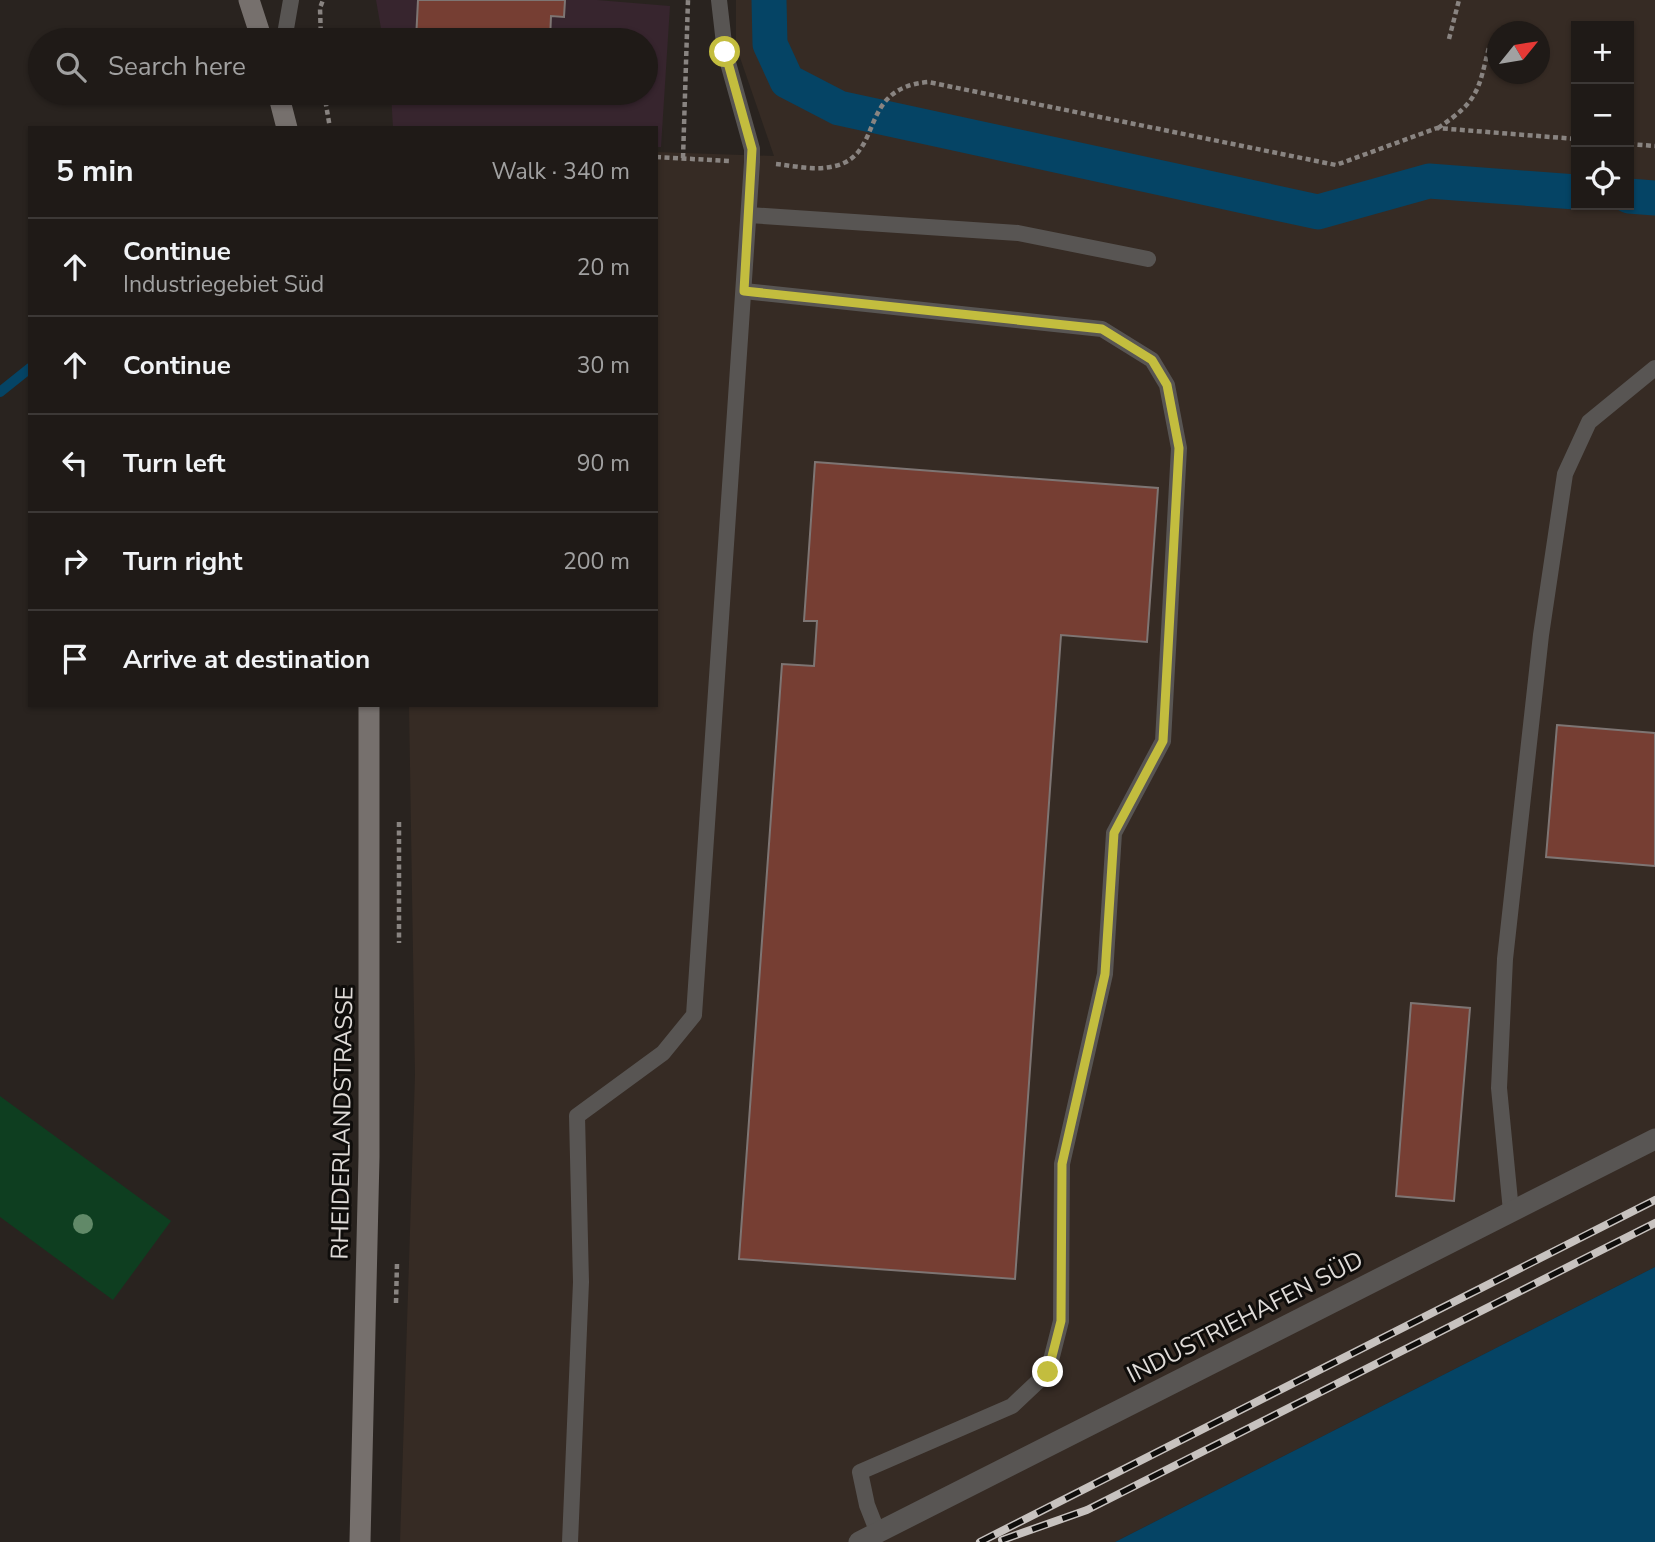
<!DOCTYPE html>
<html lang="en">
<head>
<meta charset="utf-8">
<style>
	body { margin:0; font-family:"Nunito Sans",sans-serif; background:#272320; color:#f1f3f6 }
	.controls { position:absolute; right:21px; top:21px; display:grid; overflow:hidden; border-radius:0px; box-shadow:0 2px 5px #0004 }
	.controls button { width:63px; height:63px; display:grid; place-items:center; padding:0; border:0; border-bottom:2px solid #3c3836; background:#1f1a17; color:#f1f3f6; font:35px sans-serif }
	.compass { position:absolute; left:1487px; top:21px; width:63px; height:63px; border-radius:50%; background:#1f1a17; box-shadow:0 2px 5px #0004; rotate:60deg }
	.stop { position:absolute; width:21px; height:21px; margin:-16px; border:5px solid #c3bd3e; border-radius:50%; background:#fff }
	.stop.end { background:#c3bd3e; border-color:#fff; box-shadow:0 2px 7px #0008 }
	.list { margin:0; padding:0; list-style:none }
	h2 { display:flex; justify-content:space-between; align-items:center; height:91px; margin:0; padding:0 28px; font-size:30px }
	h2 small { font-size:23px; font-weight:400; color:#a1a1a1 }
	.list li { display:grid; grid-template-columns:46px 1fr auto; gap:21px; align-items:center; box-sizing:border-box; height:98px; padding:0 28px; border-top:2px solid #3c3836 }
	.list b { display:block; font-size:26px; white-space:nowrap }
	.list p { margin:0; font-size:23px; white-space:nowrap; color:#a1a1a1 }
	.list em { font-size:23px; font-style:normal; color:#a1a1a1 }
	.icon { flex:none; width:38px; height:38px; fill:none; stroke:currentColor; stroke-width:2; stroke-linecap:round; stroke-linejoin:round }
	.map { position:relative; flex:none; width:1655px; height:1542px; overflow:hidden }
	.search { position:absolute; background:#1f1a17; box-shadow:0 2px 5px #0004; left:28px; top:28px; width:630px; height:77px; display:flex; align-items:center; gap:18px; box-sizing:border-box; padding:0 24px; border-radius:38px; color:#a1a1a1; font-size:26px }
	.panel { position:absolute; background:#1f1a17; box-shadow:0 2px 5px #0004; left:28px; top:126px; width:630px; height:581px; border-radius:0px }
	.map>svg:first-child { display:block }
	.built { fill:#362b24; fill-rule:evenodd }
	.education { fill:#37252e }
	.green { fill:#0e3e20 }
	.water { fill:#054465 }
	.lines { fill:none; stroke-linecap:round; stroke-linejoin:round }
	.stream { stroke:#054465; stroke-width:10 }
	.canal { stroke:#054465; stroke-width:35 }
	.building { fill:#763e33; stroke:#7e7573; stroke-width:2 }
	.path { stroke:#898481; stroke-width:4.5; stroke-dasharray:5 3.5; stroke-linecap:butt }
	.lane { stroke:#585553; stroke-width:16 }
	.street { stroke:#585553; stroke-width:21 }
	.secondary { stroke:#76706d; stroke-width:21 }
	.rail-casing { stroke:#c7c2bf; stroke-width:8 }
	.rail { stroke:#0f0d0b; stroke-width:5; stroke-dasharray:16; stroke-linecap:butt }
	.tree { fill:#618968 }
	.route { stroke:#c3bd3e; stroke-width:9 }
	.labels { text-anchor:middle; stroke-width:6; stroke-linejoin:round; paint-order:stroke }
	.street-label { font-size:24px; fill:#dfdbd8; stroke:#0f0d0b }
</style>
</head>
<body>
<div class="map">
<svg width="1655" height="1542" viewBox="0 0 1655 1542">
	<rect width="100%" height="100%" fill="#29231f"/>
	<!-- built -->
	<path class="built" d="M 736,0 L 1655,0 L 1655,1267 L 1115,1542 L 400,1542 L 415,1075 L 409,705 L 656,705 L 656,152 L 774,156 L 736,46 ZM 1576,26 L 1629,26 L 1629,205 L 1576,205 ZM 1498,32 L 1540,32 L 1540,74 L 1498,74 Z"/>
	<!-- education -->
	<path class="education" d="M 376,0 L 597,0 L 670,6 L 661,147 L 656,147 L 656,128 L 393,128 L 391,93 L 646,93 L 646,40 L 383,40 Z"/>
	<!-- green -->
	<path class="green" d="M 0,1096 L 171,1221 L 113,1300 L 0,1217 Z"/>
	<!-- water -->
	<path class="water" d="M 1655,1267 L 1655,1542 L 1115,1542 Z"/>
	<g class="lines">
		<!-- stream -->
		<path class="stream" d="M 0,392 L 30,368"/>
		<!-- canal -->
		<g class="canal">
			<path d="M 769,0 L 770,44 L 787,81 L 839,108 L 1318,212 L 1429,181 L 1576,192"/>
			<path d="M 1629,196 L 1655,198"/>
		</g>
	</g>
	<!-- building -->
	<g class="building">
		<path d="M 418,0 L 565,0 L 564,17 L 551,16 L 550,40 L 416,40 Z"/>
		<path d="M 815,462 L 1158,488 L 1147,642 L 1061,635 L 1015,1279 L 739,1259 L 782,664 L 814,666 L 817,621 L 804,621 Z"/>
		<path d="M 1557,725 L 1655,733 L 1655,866 L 1546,857 Z"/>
		<path d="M 1411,1003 L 1470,1008 L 1454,1201 L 1396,1196 Z"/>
	</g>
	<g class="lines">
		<!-- path -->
		<g class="path">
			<path d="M 1449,39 L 1459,0"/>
			<path d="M 321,40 L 320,8 L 323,0"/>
			<path d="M 324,93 L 330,128"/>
			<path d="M 1438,128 C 1478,101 1478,92 1489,47"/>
			<path d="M 1629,144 L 1655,146"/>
			<path d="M 656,157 L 729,161"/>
			<path d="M 683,158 L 688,0"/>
			<path d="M 776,164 C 795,166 816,171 835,166 C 885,154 857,88 928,82 L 1336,165 L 1437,128 L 1576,139"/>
			<path d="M 399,822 L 399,943"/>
			<path d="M 396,1303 L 397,1263"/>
		</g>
		<!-- lane -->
		<g class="lane">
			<path d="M 284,40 L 291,0"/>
			<path d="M 749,215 L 1018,233 L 1148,259"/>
			<path d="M 744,291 L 1102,329 L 1152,360 L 1167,385 L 1179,448 L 1163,741 L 1114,833 L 1105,974 L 1062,1164 L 1061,1321 L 1048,1372 L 1012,1406 L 860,1472 L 867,1505 L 878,1533"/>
			<path d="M 1511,1211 L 1499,1088 L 1505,959 L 1541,635 L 1565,474 L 1589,422 L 1655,368"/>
			<path d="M 570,1542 L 581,1282 L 577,1116 L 663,1053 L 694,1015 L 752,162 L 752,149 L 725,52 L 719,0"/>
		</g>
		<!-- street -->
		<path class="street" d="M 859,1542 L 1655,1139"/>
		<!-- secondary -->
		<g class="secondary">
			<path d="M 249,0 L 262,40"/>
			<path d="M 278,93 L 287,128"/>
			<path d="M 360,1542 L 369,1157 L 369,705"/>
		</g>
		<defs>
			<g id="rail">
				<path d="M 1002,1540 L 1087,1510 L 1655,1223"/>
				<path d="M 980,1542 L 1655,1200"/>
			</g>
		</defs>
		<!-- rail casing -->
		<use href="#rail" class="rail-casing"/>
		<!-- rail -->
		<use href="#rail" class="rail"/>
	</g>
	<!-- trees -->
	<circle class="tree" cx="83" cy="1224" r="10"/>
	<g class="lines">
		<!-- route -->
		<path class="route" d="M 725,52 L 752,149 L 744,291 L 1102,329 L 1152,360 L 1167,385 L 1179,448 L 1163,741 L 1114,833 L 1105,974 L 1062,1164 L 1061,1321 L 1048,1372"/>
	</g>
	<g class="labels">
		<!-- street labels -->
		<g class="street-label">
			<text transform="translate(342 1123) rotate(-89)" y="8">RHEIDERLANDSTRASSE</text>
			<text transform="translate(1245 1317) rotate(-27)" y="8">INDUSTRIEHAFEN SÜD</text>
		</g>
	</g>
</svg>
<div class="controls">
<button>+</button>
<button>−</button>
<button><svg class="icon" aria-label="locate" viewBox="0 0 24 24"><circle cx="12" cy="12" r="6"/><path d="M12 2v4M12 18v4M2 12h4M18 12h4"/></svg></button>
</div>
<svg class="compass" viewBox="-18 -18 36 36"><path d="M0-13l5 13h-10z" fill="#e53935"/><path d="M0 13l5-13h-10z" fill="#a1a1a1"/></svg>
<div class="stop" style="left:725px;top:52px"></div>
<div class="stop end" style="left:1048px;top:1372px"></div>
<div class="search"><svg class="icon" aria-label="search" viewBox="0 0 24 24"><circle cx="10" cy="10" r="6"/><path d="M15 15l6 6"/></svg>Search here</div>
<section class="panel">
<h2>5 min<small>Walk · 340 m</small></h2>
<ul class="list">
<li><svg class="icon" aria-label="ahead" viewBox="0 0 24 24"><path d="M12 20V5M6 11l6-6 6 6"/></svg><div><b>Continue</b><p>Industriegebiet Süd</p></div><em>20 m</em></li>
<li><svg class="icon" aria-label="ahead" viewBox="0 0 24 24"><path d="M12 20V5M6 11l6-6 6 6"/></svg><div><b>Continue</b></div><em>30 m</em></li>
<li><svg class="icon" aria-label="left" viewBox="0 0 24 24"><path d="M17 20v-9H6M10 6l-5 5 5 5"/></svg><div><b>Turn left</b></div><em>90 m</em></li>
<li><svg class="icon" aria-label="right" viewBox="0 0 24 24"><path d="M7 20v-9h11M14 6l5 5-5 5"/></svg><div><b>Turn right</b></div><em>200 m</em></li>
<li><svg class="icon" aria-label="arrive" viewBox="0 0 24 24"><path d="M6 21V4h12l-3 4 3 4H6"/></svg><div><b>Arrive at destination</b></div></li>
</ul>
</section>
</div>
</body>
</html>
